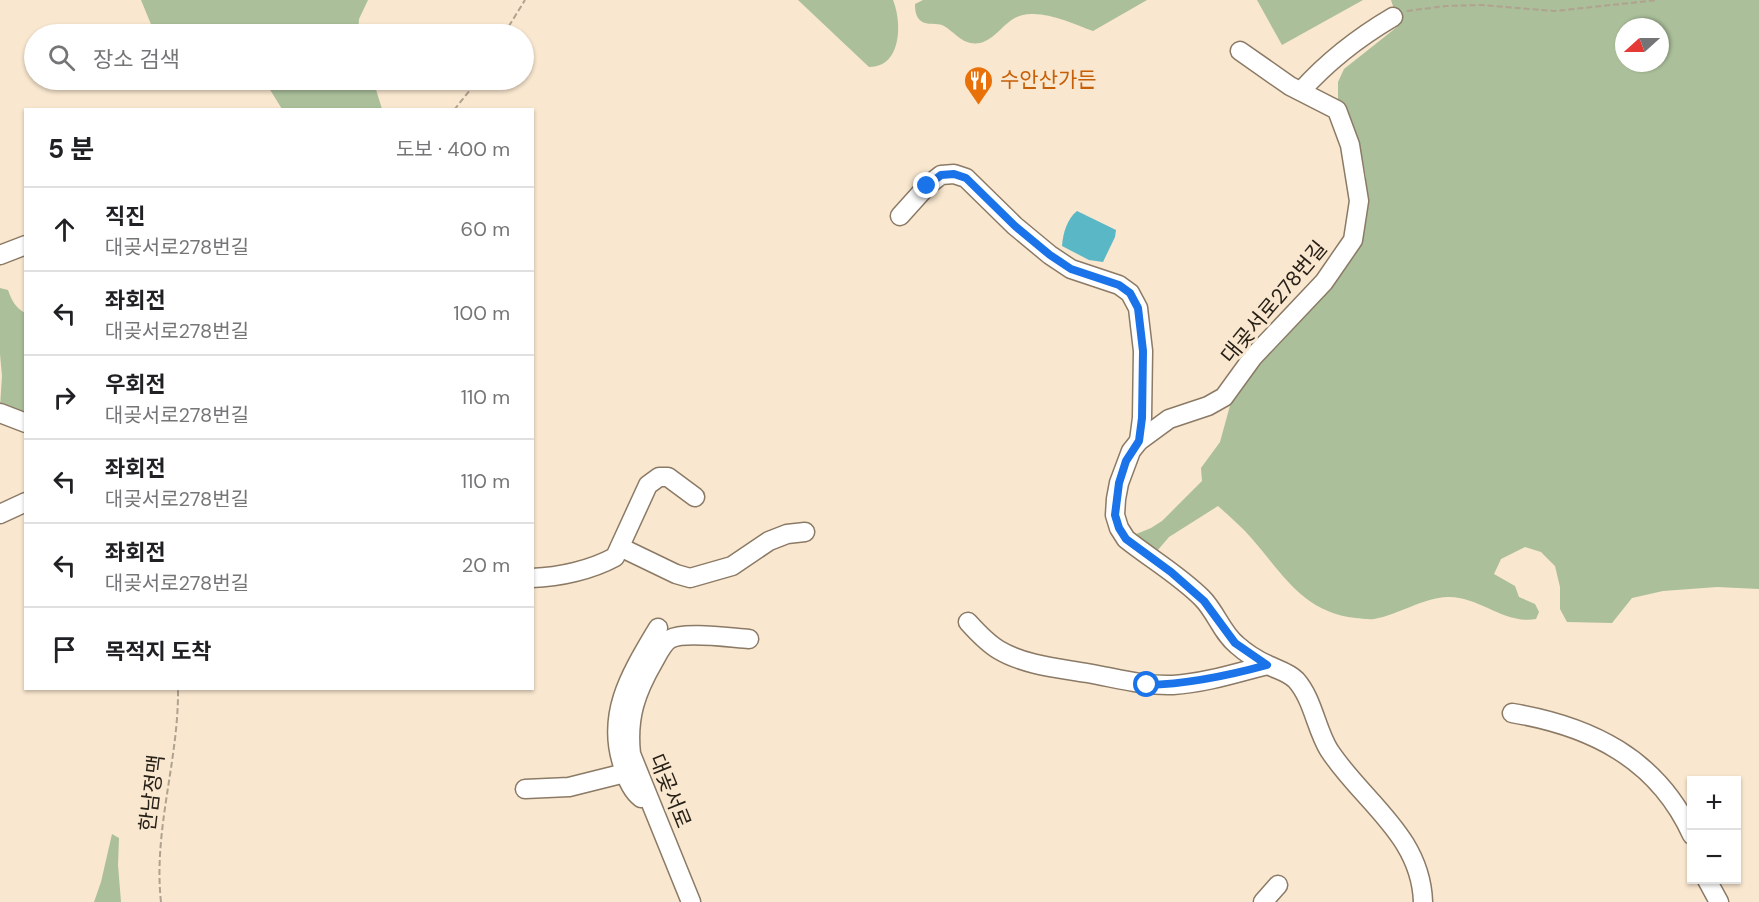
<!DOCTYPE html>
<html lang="ko">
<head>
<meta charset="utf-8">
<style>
	body { margin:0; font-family:"DM Sans","Noto Sans KR",sans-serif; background:#f6f6f6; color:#202124 }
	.controls { position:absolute; right:18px; bottom:18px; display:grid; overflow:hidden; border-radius:0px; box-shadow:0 2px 4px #0004 }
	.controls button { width:54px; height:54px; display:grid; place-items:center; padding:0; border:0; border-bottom:2px solid #e0e0e0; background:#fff; color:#202124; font:30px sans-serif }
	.compass { position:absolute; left:1615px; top:18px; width:54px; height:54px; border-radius:50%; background:#fff; box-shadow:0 2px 4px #0004; rotate:249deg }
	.stop { position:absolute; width:18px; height:18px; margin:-14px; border:4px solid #1a73e8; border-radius:50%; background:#fff }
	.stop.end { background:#1a73e8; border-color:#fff; box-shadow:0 2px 6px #0008 }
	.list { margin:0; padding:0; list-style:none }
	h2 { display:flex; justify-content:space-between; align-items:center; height:78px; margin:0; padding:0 24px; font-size:26px }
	h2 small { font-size:20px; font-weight:400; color:#757577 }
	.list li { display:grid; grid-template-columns:39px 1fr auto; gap:18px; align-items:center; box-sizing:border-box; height:84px; padding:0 24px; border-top:2px solid #e0e0e0 }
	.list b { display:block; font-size:22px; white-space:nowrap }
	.list p { margin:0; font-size:20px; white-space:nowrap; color:#757577 }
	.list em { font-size:20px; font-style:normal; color:#757577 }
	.icon { flex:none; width:33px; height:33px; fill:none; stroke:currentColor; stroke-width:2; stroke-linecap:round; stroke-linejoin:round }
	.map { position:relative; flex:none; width:1759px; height:902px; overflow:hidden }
	.search { position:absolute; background:#fff; box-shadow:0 2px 4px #0004; left:24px; top:24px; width:510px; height:66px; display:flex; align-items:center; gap:15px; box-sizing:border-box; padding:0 21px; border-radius:33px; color:#757577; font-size:22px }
	.panel { position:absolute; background:#fff; box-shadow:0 2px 4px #0004; left:24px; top:108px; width:510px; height:582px; border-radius:0px }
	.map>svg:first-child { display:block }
	.green { fill:#aabf9a; fill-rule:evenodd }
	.water { fill:#5ab7c5 }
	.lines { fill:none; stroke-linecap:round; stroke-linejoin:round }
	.minor-casing { stroke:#8b7a65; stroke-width:21 }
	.path { stroke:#b0a28f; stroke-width:2; stroke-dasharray:6 3; stroke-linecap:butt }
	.minor { stroke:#fff; stroke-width:18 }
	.route { stroke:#1a73e8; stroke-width:8 }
	.labels { text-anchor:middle; stroke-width:6; stroke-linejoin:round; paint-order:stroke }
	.food-label { font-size:21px; fill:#c56008; stroke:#f9e7cf; text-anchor:start }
	.street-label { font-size:21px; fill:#282118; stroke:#f9e7cf }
</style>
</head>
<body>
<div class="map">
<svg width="1759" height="902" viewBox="0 0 1759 902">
	<rect width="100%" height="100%" fill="#f9e7cf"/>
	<!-- green -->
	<g class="green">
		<path d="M 141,0 L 368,0 L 359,19 L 358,34 L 155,34 Z"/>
		<path d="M 798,0 L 893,0 C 902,22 902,67 869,67 Z"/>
		<path d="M 923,0 L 1147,0 L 1093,31 C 1074,24 1051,13 1031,14 C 1006,14 999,39 980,43 C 963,46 956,33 944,26 C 937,22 927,26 921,21 C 916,17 915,11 915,4 Z"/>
		<path d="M 1257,0 L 1363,0 L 1282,45 Z"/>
		<path d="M 1391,0 L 1759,0 L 1759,589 L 1717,587 L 1663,591 L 1632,598 L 1612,623 L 1567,622 L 1560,609 L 1560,587 L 1555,566 L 1541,552 L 1525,547 L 1501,559 L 1494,574 L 1515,586 L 1519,597 L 1535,604 L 1539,612 L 1536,619 C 1506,625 1478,596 1448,597 C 1422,598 1398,615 1374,619 C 1368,620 1361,618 1356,618 C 1299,612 1280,568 1245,531 C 1236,522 1227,514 1218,506 L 1169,537 L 1157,551 L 1134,535 L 1151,528 L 1162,521 L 1202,481 L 1201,468 L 1220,442 L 1231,402 L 1298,310 L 1366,206 L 1366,177 L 1360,148 L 1350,120 L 1338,100 L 1338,82 L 1344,69 L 1397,27 L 1397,18 ZM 1624,27 L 1660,27 L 1660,63 L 1624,63 Z"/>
		<path d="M 264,80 L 373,80 L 382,109 L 282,109 Z"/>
		<path d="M 0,288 L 8,290 C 12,301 15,307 25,313 L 25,418 L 0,407 L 2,376 L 0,354 Z"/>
		<path d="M 112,834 L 119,838 L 118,865 L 121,902 L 94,902 L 101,882 Z"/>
	</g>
	<!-- water -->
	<path class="water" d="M 1077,211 L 1116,230 L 1115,237 L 1103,262 L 1089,260 L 1062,246 C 1063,233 1067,219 1077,211 Z"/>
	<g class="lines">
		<defs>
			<g id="minor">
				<path d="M 1240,51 L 1290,86 L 1337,110 L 1350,145 L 1359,201 L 1353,240 L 1324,282 L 1253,357 L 1224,397 L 1208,406 L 1169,419 L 1139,441 L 1131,451 L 1119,483 L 1116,499 L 1115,515 L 1119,528 L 1126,539 C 1151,559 1179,575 1202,598 C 1216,612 1222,633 1237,645 C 1246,653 1257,660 1268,665 C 1278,670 1288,672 1296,680 C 1313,699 1316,729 1329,750 C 1362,801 1421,835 1423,902"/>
				<path d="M 1301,91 C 1327,62 1359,37 1393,17"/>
				<path d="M 900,216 L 927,186 L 941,175 L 954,174 L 966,178 L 1015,226 L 1050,255 L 1071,269 L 1119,285 L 1130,293 L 1138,308 L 1143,351 L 1142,418 L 1139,441"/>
				<path d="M 0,255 L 26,245"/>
				<path d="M 0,413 L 26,423"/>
				<path d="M 0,514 L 26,502"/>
				<path d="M 620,547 L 676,574 L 690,578 L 732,566 L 769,541 L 787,534 L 805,532"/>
				<path d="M 532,578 C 560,577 591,570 615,557 L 648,485 L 659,477 L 668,477 L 695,497"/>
				<path d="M 968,622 C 977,632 987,643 999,650 C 1024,665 1058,668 1087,673 C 1116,678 1143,686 1173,685 C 1205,683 1236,673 1267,665"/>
				<path d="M 1512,713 C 1590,726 1657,758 1692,835"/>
				<path d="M 525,789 L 569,787 L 625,773"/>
				<path d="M 641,798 C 632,791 626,777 623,766 C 605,713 632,672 658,628"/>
				<path d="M 1707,880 L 1719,902"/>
				<path d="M 691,902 L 631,754 C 627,717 636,692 654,661 C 658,654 663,643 670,639 C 684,631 732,638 749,639"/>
				<path d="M 1263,902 L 1278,885"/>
			</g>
		</defs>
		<!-- minor casing -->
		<use href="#minor" class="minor-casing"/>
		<!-- path -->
		<g class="path">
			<path d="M 1407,11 L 1446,6 L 1482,5 L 1555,11 L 1658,0"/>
			<path d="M 504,34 L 525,0"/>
			<path d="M 454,110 L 478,80"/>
			<path d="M 161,902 C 153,830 179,760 178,688"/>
		</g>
		<!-- minor -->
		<use href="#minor" class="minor"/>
	</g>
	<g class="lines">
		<!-- route -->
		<path class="route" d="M 927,186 L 941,175 L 954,174 L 966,178 L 1015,226 L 1050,255 L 1071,269 L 1119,285 L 1130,293 L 1138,308 L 1143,351 L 1142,418 L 1139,441 L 1126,461 L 1119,483 L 1115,515 L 1119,528 L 1126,539 L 1171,572 L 1204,601 L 1235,643 L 1267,665 C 1227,676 1189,684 1147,685"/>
	</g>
	<!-- icons -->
	<defs>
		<symbol id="restaurant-pin" viewBox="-11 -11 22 30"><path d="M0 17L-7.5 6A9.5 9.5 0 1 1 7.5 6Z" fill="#e8710a" stroke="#f9e7cf"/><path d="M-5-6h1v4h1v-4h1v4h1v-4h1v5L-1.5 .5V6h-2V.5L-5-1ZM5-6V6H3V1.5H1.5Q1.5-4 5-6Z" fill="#fff"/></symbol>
	</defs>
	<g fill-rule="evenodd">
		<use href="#restaurant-pin" x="962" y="64" width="33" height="45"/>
	</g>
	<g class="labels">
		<!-- food labels -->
		<g class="food-label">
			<text x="1000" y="87">수안산가든</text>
		</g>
		<!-- street labels -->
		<g class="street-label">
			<text transform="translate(1274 302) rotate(-50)" y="7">대곶서로278번길</text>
			<text transform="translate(670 791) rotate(68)" y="7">대곶서로</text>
			<text transform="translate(152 793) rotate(-83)" y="7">한남정맥</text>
		</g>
	</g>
</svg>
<div class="controls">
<button>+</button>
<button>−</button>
</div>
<svg class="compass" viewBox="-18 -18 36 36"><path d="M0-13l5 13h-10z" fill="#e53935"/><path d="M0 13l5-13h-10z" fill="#757577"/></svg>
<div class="stop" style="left:1147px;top:685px"></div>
<div class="stop end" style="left:927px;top:186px"></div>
<div class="search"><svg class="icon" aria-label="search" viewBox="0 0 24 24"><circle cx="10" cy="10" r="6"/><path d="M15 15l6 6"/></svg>장소 검색</div>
<section class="panel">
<h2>5 분<small>도보 · 400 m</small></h2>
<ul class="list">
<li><svg class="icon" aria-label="ahead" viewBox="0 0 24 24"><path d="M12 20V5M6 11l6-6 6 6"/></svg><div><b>직진</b><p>대곶서로278번길</p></div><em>60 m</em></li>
<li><svg class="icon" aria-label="left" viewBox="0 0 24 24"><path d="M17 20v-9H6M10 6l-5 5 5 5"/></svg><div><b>좌회전</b><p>대곶서로278번길</p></div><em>100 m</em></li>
<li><svg class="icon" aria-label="right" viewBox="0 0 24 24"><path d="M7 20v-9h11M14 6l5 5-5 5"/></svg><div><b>우회전</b><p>대곶서로278번길</p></div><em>110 m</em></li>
<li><svg class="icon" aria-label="left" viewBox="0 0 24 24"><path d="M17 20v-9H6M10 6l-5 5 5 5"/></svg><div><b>좌회전</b><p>대곶서로278번길</p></div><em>110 m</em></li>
<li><svg class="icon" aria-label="left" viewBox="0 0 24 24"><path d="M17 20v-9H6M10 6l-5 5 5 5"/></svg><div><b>좌회전</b><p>대곶서로278번길</p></div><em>20 m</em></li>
<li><svg class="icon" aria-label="arrive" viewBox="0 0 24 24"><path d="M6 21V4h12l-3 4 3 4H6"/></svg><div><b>목적지 도착</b></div></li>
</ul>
</section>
</div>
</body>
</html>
